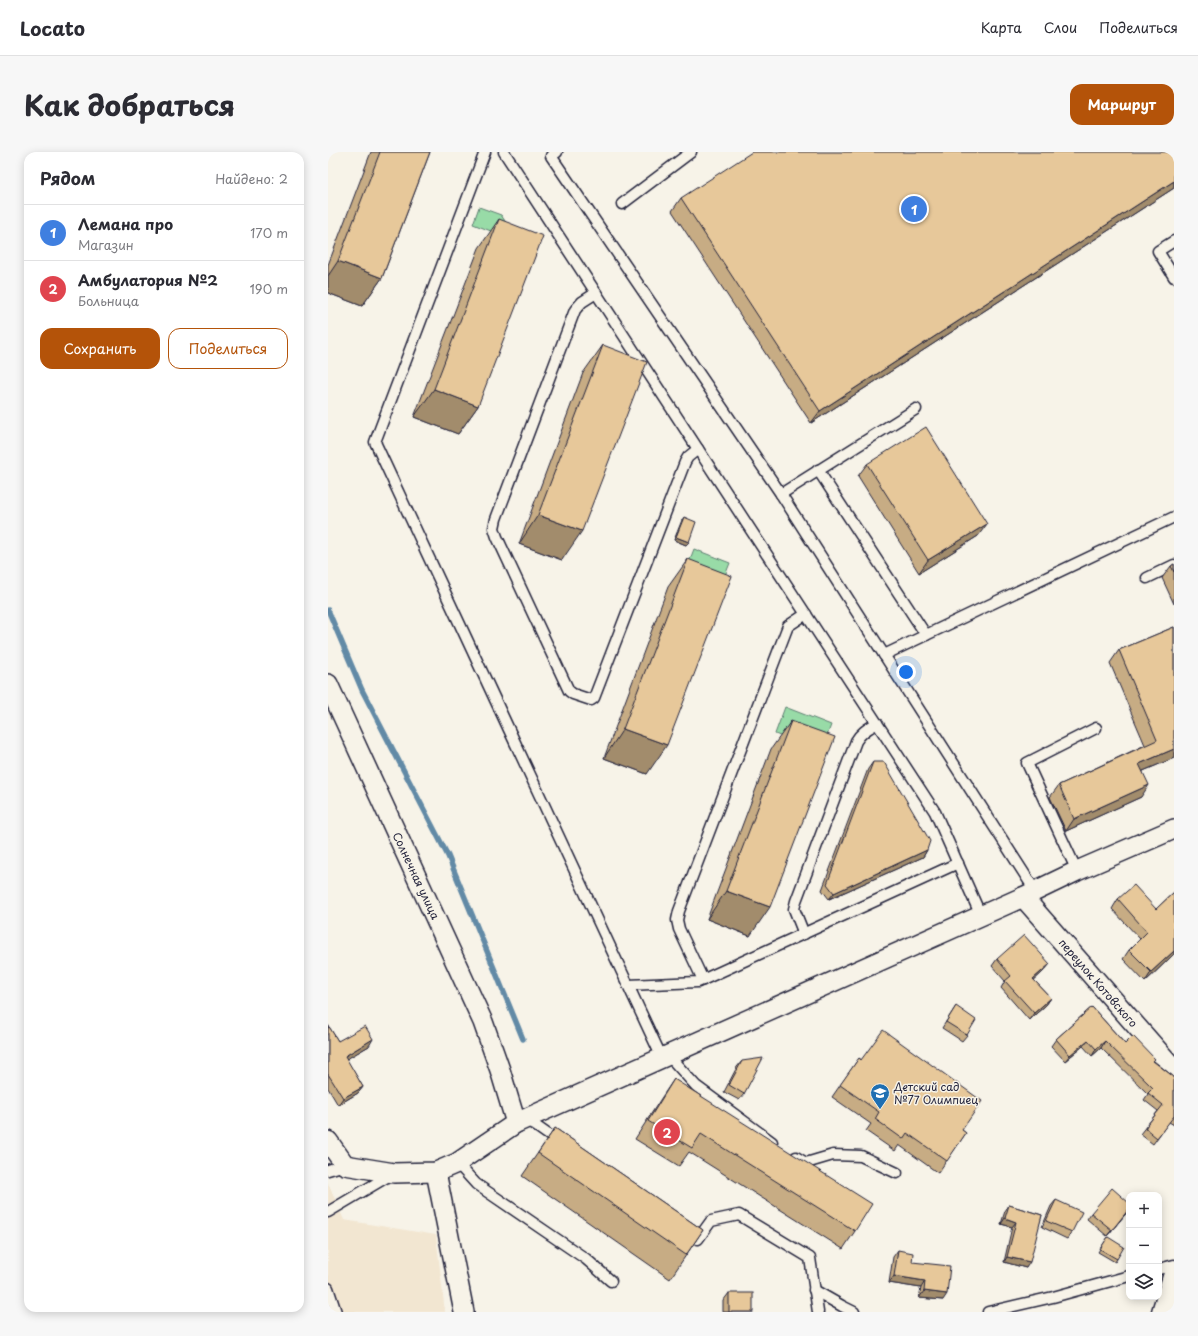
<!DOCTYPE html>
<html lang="ru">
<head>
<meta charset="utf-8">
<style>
	body { margin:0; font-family:"Playpen Sans",sans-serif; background:#f7f7f7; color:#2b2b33 }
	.controls { position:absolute; right:12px; bottom:12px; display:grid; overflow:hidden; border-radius:8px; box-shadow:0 2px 10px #0003 }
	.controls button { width:36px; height:36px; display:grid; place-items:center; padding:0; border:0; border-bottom:1px solid #e1e1e2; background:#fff; color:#2b2b33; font:20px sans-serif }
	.you { position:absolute; left:578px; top:520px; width:14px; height:14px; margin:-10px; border:3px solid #fff; border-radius:50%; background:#1a73e8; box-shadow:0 0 0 6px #1a73e833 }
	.badge { display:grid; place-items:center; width:26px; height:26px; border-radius:50%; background:#b45309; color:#fff; font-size:13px; font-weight:700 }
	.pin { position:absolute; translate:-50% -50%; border:2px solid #fff; box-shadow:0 1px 4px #0006 }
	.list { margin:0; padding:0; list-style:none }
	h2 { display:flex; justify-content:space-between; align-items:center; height:52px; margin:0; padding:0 16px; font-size:17px }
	h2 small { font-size:13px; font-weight:400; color:#7c7c81 }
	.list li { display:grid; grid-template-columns:26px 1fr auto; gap:12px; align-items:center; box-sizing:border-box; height:56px; padding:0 16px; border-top:1px solid #e1e1e2 }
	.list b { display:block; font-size:15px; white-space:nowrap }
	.list p { margin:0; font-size:13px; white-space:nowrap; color:#7c7c81 }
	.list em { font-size:13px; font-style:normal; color:#7c7c81 }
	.actions { display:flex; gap:8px; padding:12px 16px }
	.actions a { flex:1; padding:9px 0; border:1px solid #b45309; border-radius:12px; text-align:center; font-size:14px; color:#b45309 }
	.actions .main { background:#b45309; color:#fff }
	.icon { flex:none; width:22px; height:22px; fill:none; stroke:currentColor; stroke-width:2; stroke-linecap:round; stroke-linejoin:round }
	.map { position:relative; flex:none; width:846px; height:1160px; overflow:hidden; border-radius:12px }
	header { display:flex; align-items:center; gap:24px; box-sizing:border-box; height:56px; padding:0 20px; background:#fff; border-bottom:1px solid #e1e1e2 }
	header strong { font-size:19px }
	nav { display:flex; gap:22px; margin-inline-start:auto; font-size:14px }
	.intro { display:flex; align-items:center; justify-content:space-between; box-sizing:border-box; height:96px; padding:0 24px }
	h1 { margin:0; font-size:28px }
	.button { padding:10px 18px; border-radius:12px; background:#b45309; color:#fff; font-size:14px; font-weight:700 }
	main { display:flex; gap:24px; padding:0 24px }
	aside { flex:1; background:#fff; border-radius:12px; box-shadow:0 2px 10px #0003 }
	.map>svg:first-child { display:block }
	.built { fill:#f2e6d1 }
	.green { fill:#98dba7; stroke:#5d7e71 }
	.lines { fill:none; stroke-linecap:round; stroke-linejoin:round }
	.stream { stroke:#628aa6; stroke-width:5.5 }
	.lane-casing { stroke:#22223b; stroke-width:13 }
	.street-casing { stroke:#22223b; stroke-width:22 }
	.highway-casing { stroke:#22223b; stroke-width:25 }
	.lane { stroke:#f7f3e8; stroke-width:10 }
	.street { stroke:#f7f3e8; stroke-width:19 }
	.highway { stroke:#f7f3e8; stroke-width:22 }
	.wall { fill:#c7ac84; stroke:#22223b }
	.shaded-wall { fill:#a28c6c; stroke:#22223b }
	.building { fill:#e7c89a; stroke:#22223b }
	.labels { text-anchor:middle; stroke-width:3; stroke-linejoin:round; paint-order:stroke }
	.street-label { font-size:11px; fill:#22223b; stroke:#f7f3e8 }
	.poi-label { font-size:11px; fill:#22223b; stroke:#f7f3e8; text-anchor:start }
</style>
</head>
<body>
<header>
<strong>Locato</strong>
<nav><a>Карта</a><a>Слои</a><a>Поделиться</a></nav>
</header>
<div class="intro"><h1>Как добраться</h1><a class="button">Маршрут</a></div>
<main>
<aside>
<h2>Рядом<small>Найдено: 2</small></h2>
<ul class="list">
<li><span class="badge" style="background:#3f7fe0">1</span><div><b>Лемана про</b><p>Магазин</p></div><em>170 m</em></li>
<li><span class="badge" style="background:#e0444e">2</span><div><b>Амбулатория №2</b><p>Больница</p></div><em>190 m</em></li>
</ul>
<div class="actions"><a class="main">Сохранить</a><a>Поделиться</a></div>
</aside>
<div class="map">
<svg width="846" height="1160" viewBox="0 0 846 1160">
	<rect width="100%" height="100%" fill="#f7f3e8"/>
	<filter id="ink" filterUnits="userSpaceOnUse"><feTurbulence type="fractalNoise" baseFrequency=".025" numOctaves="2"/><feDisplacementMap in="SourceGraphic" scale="8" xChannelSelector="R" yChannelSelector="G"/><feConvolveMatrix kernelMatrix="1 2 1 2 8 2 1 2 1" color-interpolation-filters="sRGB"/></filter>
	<g filter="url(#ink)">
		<!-- built -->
		<path class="built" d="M 0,1031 L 16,1068 L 108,1083 L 117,1160 L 0,1160 Z"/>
		<!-- green -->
		<g class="green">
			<path d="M 151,55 L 173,63 L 191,90 L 145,72 Z"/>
			<path d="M 366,397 L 402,411 L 394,431 L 358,418 Z"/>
			<path d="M 457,555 L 503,573 L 493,600 L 447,582 Z"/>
		</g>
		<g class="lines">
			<!-- stream -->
			<path class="stream" d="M 0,458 L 34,538 L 120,704 L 195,887"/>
			<defs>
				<g id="lane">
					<path d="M 157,0 L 47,290 L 334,906"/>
					<path d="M 176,0 L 607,660 L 653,764"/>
					<path d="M 229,0 L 223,4 L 453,342 L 708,740"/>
					<path d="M 294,52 L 363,0"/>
					<path d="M 846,89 L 830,99 L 846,125"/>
					<path d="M 268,141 L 254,150 L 247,158 L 168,367 L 166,376 L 169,385 L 241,539 L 245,542 L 263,548 L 266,546 L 357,310 L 360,305 L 370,297"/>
					<path d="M 490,318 L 598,483"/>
					<path d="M 453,342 L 588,257"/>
					<path d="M 819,426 L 846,413"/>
					<path d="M 556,503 L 846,365"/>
					<path d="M 749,719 L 699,611 L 768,576"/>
					<path d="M 476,782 L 466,757 L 468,749 L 528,589 C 533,580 541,576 549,571"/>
					<path d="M 375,828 L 351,777 L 349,768 L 351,759 L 458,479 L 460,474 L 478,462"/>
					<path d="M 300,833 L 370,830 L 630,711"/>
					<path d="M 340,903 L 368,934 L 444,990"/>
					<path d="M 198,967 L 232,991"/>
					<path d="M 468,1005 L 478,1011 L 505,1003 L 533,1004 L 569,1021"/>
					<path d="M 129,1011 L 148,1032 L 258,1107 L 283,1129"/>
					<path d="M 0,1018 L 17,1013"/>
					<path d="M 0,1060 L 64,1022"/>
					<path d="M 358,1079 L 370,1087 L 383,1069 L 411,1063 L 482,1106 L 490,1160"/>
					<path d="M 831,1117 L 846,1113"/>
					<path d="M 0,1136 L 8,1160"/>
					<path d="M 486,1138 L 514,1154 L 526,1160"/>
					<path d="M 660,1160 L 725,1145 L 801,1124"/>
				</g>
				<g id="street">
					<path d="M 0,532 L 155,870 L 172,918 L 188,971"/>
					<path d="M 695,745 L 846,917"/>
					<path d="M 0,989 L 17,1013 L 66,1021 L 108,1020 L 129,1011 L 188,971 L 695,745 L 749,719 L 846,677"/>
					<path d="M 108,1020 L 136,1160"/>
				</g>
				<path id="highway" d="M 835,1160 L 846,1125"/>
			</defs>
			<!-- lane casing -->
			<use href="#lane" class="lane-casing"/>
			<!-- street casing -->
			<use href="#street" class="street-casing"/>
			<!-- highway casing -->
			<use href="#highway" class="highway-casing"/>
			<!-- lane -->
			<use href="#lane" class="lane"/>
			<!-- street -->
			<use href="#street" class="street"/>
			<!-- highway -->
			<use href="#highway" class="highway"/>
		</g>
		<!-- wall -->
		<g class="wall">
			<path d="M 43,0 L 102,0 L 54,126 L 34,154 L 0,141 L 0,113 Z"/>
			<path d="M 846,1 L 846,36 L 483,271 L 344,59 L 353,46 Z"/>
			<path d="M 171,67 L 150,254 L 130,282 L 86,265 L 151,96 Z"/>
			<path d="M 275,193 L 234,408 L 191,392 L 255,221 Z"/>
			<path d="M 539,312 L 650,384 L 591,421 L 530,324 Z"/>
			<path d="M 356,365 L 361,390 L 358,393 L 346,388 L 354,368 Z"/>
			<path d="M 360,407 L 319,622 L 276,606 L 340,435 Z"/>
			<path d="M 846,412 L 846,452 L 834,426 L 843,414 Z"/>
			<path d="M 846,475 L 846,606 L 815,619 L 813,645 L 738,679 L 722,645 L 731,633 L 817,593 L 782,511 L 791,498 Z"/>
			<path d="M 463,569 L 422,784 L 379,767 L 443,597 Z"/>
			<path d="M 545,610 L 599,698 L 595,705 L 501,747 L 494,738 L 540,617 Z"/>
			<path d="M 846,740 L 846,802 L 817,830 L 795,807 L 801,798 L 812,787 L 784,757 L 790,747 L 828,757 Z"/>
			<path d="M 669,807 L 717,818 L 706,828 L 723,846 L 718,853 L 701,868 L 673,836 L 677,829 L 664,814 Z"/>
			<path d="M 628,854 L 639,883 L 634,889 L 614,876 Z"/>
			<path d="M 764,855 L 797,892 L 826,909 L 846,925 L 846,973 L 841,970 L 825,992 L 812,982 L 830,959 L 816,948 L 820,942 L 773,896 L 764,904 L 755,894 L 737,909 L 723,894 L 728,887 Z"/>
			<path d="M 0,873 L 10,889 L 41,894 L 18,907 L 35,935 L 30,941 L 10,953 L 0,936 Z"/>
			<path d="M 531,906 L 638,981 L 610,1021 L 571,993 L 567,999 L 538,979 L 543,972 L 504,945 Z"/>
			<path d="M 414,909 L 416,942 L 411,948 L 396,940 L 409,915 Z"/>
			<path d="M 346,927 L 527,1079 L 515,1097 L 361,1000 L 351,1014 L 307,987 L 334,945 Z"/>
			<path d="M 227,976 L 375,1078 L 342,1127 L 194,1024 Z"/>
			<path d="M 728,1048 L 744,1080 L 739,1087 L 714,1075 L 723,1054 Z"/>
			<path d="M 681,1053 L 714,1063 L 698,1116 L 676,1110 L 684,1075 L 673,1072 L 677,1059 Z"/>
			<path d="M 801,1058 L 779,1084 L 759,1067 L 763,1061 Z"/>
			<path d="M 780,1085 L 789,1107 L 787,1110 L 770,1100 Z"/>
			<path d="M 570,1098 L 584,1110 L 615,1148 L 591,1146 L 593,1136 L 561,1131 L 565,1105 Z"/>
			<path d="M 401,1141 L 425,1160 L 395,1160 L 395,1149 Z"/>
		</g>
		<!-- shaded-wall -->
		<g class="shaded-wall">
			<path d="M 846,29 L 846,36 L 483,271 L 492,259 Z"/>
			<path d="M 10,109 L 54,126 L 34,154 L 0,141 L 0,124 Z"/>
			<path d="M 106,237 L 150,254 L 130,282 L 86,265 Z"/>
			<path d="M 210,363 L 254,379 L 234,408 L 191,392 Z"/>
			<path d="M 659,372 L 650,384 L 591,421 L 600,408 Z"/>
			<path d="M 348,385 L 361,390 L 358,393 L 346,388 Z"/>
			<path d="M 295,577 L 339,593 L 319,622 L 276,606 Z"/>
			<path d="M 846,597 L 846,606 L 803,624 L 811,612 Z"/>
			<path d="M 821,633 L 813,645 L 738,679 L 746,667 Z"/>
			<path d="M 599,698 L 595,705 L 501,747 L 506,741 Z"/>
			<path d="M 398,739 L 442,755 L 422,784 L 379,767 Z"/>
			<path d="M 846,799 L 846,802 L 817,830 L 823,820 Z"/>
			<path d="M 722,812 L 717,818 L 701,833 L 705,827 Z"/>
			<path d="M 723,846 L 718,853 L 701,868 L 706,861 Z"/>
			<path d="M 45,887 L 41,894 L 12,911 L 17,904 Z"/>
			<path d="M 760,888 L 755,894 L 737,909 L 742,903 Z"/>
			<path d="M 777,889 L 773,896 L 764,904 L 768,897 Z"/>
			<path d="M 35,935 L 30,941 L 10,953 L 15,946 Z"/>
			<path d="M 801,1057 L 801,1058 L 779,1084 L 784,1078 Z"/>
			<path d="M 677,1066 L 688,1070 L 684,1075 L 673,1072 Z"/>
			<path d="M 679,1105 L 702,1110 L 698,1116 L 676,1110 Z"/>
			<path d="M 566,1124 L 597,1129 L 593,1136 L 561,1131 Z"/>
			<path d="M 596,1139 L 619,1142 L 615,1148 L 591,1146 Z"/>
		</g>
		<!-- building -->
		<g class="building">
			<path d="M 52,0 L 102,0 L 54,126 L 10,109 Z"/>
			<path d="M 424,0 L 845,0 L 846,1 L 846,29 L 492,259 L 353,46 Z"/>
			<path d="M 171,67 L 215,84 L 150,254 L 106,237 Z"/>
			<path d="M 275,193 L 319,210 L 254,379 L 210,363 Z"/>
			<path d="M 598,275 L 659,372 L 600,408 L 539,312 Z"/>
			<path d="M 356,365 L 368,370 L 361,390 L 348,385 Z"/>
			<path d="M 360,407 L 404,424 L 339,593 L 295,577 Z"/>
			<path d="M 846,412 L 846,420 L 843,414 Z"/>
			<path d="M 846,475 L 846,597 L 811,612 L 821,633 L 746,667 L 731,633 L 829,588 L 791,498 Z"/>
			<path d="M 463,569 L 507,585 L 442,755 L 398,739 Z"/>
			<path d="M 545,610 L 556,610 L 602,689 L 599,698 L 506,741 L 499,732 Z"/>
			<path d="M 806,733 L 828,757 L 846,740 L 846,799 L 823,820 L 801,798 L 819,780 L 790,747 Z"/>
			<path d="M 696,783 L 722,812 L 705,827 L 723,846 L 706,861 L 677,829 L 683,824 L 669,807 Z"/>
			<path d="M 628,854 L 648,868 L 639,883 L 618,870 Z"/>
			<path d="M 764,855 L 797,892 L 805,884 L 827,907 L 825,909 L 846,925 L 846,964 L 829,986 L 817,976 L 835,953 L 820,941 L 825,936 L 777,889 L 768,897 L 760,888 L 742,903 L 728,887 Z"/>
			<path d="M 0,873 L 10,889 L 37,874 L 45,887 L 17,904 L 35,935 L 15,946 L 0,922 Z"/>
			<path d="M 555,878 L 654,949 L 634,978 L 638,981 L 619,1009 L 579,981 L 575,987 L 547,967 L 551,960 L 512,933 L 531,906 L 533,908 Z"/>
			<path d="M 435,906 L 416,942 L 401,933 L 414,909 Z"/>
			<path d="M 346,927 L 544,1052 L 527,1079 L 373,982 L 364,996 L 320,969 Z"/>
			<path d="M 227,976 L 375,1078 L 358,1103 L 210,1001 Z"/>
			<path d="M 784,1036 L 801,1051 L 801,1057 L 784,1078 L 763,1061 Z"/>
			<path d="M 728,1048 L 754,1060 L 744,1080 L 718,1069 Z"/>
			<path d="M 681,1053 L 714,1063 L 702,1110 L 679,1105 L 688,1070 L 677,1066 Z"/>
			<path d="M 780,1085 L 796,1095 L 789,1107 L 772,1097 Z"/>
			<path d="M 570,1098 L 585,1101 L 584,1110 L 622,1114 L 619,1142 L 596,1139 L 597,1129 L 566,1124 Z"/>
			<rect x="401" y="1141" width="24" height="19"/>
		</g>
	</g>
	<!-- icons -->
	<defs>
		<symbol id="school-pin" viewBox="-11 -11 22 30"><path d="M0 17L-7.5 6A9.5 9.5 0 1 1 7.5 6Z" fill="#1f6fb2" stroke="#f7f3e8"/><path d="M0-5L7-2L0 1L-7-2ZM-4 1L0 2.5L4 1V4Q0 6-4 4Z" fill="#fff"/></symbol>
	</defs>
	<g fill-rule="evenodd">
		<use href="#school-pin" x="541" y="930" width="22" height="30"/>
	</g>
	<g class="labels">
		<!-- street labels -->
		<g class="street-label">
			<text transform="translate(88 724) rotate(65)" y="4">Солнечная улица</text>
			<text transform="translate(770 831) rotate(49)" y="4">переулок Котовского</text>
		</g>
		<!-- poi labels -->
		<g class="poi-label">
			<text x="566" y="939">Детский сад<tspan x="566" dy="13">№77 Олимпиец</tspan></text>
		</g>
	</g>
</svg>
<div class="controls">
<button>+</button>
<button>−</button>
<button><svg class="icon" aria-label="layers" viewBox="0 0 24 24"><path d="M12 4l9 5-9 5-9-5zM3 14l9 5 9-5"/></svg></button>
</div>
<div class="you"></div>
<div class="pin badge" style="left:586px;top:57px;background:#3f7fe0">1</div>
<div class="pin badge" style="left:339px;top:980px;background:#e0444e">2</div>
</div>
</main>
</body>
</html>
